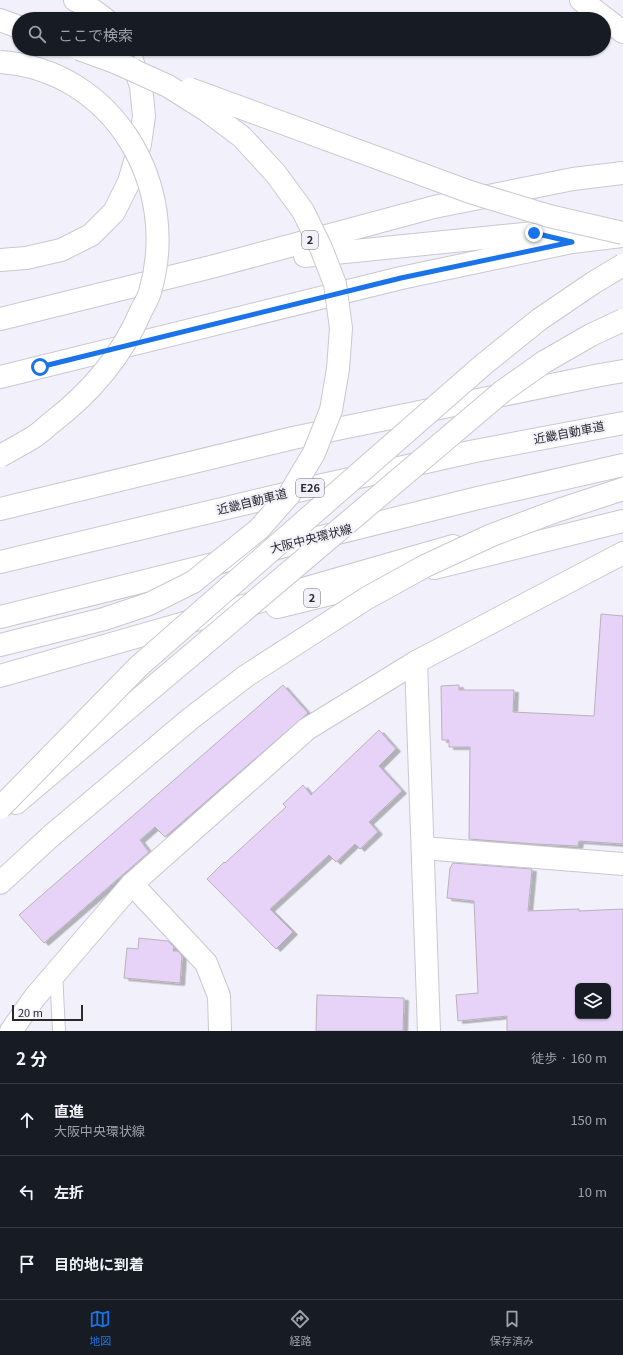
<!DOCTYPE html>
<html lang="ja">
<head>
<meta charset="utf-8">
<style>
	body { margin:0; font-family:Georgia,"Noto Sans JP",serif; background:#20242c; color:#f1f3f6 }
	.controls { position:absolute; right:12px; bottom:12px; display:grid; overflow:hidden; border-radius:6px; box-shadow:0 1px 3px #0004 }
	.controls button { width:36px; height:36px; display:grid; place-items:center; padding:0; border:0; border-bottom:1px solid #363941; background:#171b24; color:#f1f3f6; font:20px sans-serif }
	.scale { position:absolute; left:12px; bottom:10px; width:71px; box-sizing:border-box; padding-left:4px; border:2px solid #2a2a2d; border-top:0; font-size:11px; line-height:14px; white-space:nowrap; color:#2a2a2d; -webkit-text-stroke:3px #f2f1fb; paint-order:stroke }
	.stop { position:absolute; width:12px; height:12px; margin:-9px; border:3px solid #1a73e8; border-radius:50%; background:#fff }
	.stop.end { background:#1a73e8; border-color:#fff; box-shadow:0 1px 4px #0008 }
	.list { margin:0; padding:0; list-style:none }
	h2 { display:flex; justify-content:space-between; align-items:center; height:52px; margin:0; padding:0 16px; font-size:17px }
	h2 small { font-size:13px; font-weight:400; color:#9ea1a6 }
	.list li { display:grid; grid-template-columns:26px 1fr auto; gap:12px; align-items:center; box-sizing:border-box; height:72px; padding:0 16px; border-top:1px solid #363941 }
	.list b { display:block; font-size:15px; white-space:nowrap }
	.list p { margin:0; font-size:13px; white-space:nowrap; color:#9ea1a6 }
	.list em { font-size:13px; font-style:normal; color:#9ea1a6 }
	.icon { flex:none; width:22px; height:22px; fill:none; stroke:currentColor; stroke-width:2; stroke-linecap:round; stroke-linejoin:round }
	.map { position:relative; flex:none; width:623px; height:1031px; overflow:hidden }
	.search { position:absolute; background:#171b24; box-shadow:0 1px 3px #0004; left:12px; right:12px; top:12px; height:44px; display:flex; align-items:center; gap:10px; box-sizing:border-box; padding:0 14px; border-radius:22px; color:#9ea1a6; font-size:15px }
	.sheet { height:268px; background:#171b24 }
	nav { display:flex; justify-content:space-around; align-items:center; box-sizing:border-box; height:56px; border-top:1px solid #363941; background:#171b24; font-size:11px; color:#9ea1a6 }
	nav a { display:grid; justify-items:center; gap:2px }
	nav .on { color:#1a73e8 }
	.map>svg:first-child { display:block }
	.building { fill:#e7d2f8; stroke:#b7b2ba; fill-rule:evenodd; filter:url(#shadow) }
	.lines { fill:none; stroke-linecap:round; stroke-linejoin:round }
	.service-casing { stroke:#c9c8d1; stroke-width:14 }
	.minor-casing { stroke:#c9c8d1; stroke-width:24 }
	.tertiary-casing { stroke:#c9c8d1; stroke-width:24 }
	.primary-casing { stroke:#c9c8d1; stroke-width:24 }
	.motorway-casing { stroke:#c9c8d1; stroke-width:24 }
	.service { stroke:#fff; stroke-width:12 }
	.minor { stroke:#fff; stroke-width:22 }
	.tertiary { stroke:#fff; stroke-width:22 }
	.primary { stroke:#fff; stroke-width:22 }
	.motorway { stroke:#fff; stroke-width:22 }
	.motorway-bridge-casing { stroke:#c9c8d1; stroke-width:24; stroke-linecap:butt }
	.motorway-bridge { stroke:#fff; stroke-width:22 }
	.route { stroke:#1a73e8; stroke-width:5 }
	.labels { text-anchor:middle; stroke-width:4; stroke-linejoin:round; paint-order:stroke }
	.shield { fill:#f2f1fb; stroke:#66666b; stroke-width:1 }
	.shield-label { font-size:11px; font-weight:bold; fill:#2a2a2d }
	.street-label { font-size:12px; fill:#2a2a2d; stroke:#f2f1fb }
</style>
</head>
<body>
<div class="map">
<svg width="623" height="1031" viewBox="0 0 623 1031">
	<defs>
		<filter id="shadow"><feDropShadow dx="4.5" dy="2.5" stdDeviation="0" flood-color="#0004"/></filter>
	</defs>
	<rect width="100%" height="100%" fill="#f2f1fb"/>
	<!-- building -->
	<g class="building">
		<path d="M 601,614 L 623,616 L 623,844 L 579,841 L 578,846 L 535,844 L 469,839 L 470,747 L 449,747 L 449,740 L 442,740 L 441,686 L 459,685 L 459,690 L 514,690 L 513,712 L 594,716 Z"/>
		<path d="M 283,685 L 308,713 L 165,837 L 155,827 L 140,840 L 149,852 L 44,943 L 19,915 Z"/>
		<path d="M 379,730 L 396,749 L 379,766 L 402,791 L 369,822 L 378,832 L 360,849 L 355,844 L 336,862 L 329,855 L 270,909 L 293,932 L 276,949 L 207,879 L 224,862 L 225,863 L 286,807 L 283,804 L 303,785 L 311,795 Z"/>
		<path d="M 453,863 L 532,869 L 528,911 L 579,909 L 579,911 L 623,909 L 623,1031 L 507,1031 L 507,1016 L 458,1021 L 456,995 L 478,993 L 474,901 L 447,898 L 450,868 ZM 578,986 L 608,986 L 608,1016 L 578,1016 Z"/>
		<path d="M 139,938 L 168,941 L 174,947 L 173,951 L 178,951 L 182,956 L 180,983 L 124,978 L 127,948 L 138,949 Z"/>
		<path d="M 317,995 L 404,998 L 403,1031 L 316,1031 Z"/>
	</g>
	<g class="lines">
		<defs>
			<path id="service" d="M 56,972 L 59,1031"/>
			<g id="minor">
				<path d="M 423,848 L 623,864"/>
				<path d="M 132,884 L 206,963 L 219,996 L 220,1031"/>
			</g>
			<g id="tertiary">
				<path d="M 581,0 L 623,32"/>
				<path d="M 416,662 L 429,1031"/>
			</g>
			<g id="primary">
				<path d="M 305,256 L 534,233 L 567,241"/>
				<path d="M 0,319 L 215,266 L 434,207 L 573,179 L 623,173"/>
				<path d="M 0,377 L 401,278 L 572,242 L 623,236"/>
				<path d="M 434,568 L 623,521"/>
				<path d="M 277,607 L 399,577"/>
				<path d="M 0,617 L 478,498 L 623,465"/>
				<path d="M 11,1031 L 35,997 L 132,884 L 307,729 L 416,662 L 623,553"/>
			</g>
			<g id="motorway">
				<path d="M 75,0 L 86,5 L 105,19"/>
				<path d="M 0,20 L 19,27"/>
				<path d="M 0,260 L 26,258 L 61,250 L 91,235 L 114,212 L 129,182 L 140,144 L 144,116 L 141,86 L 128,49"/>
				<path d="M 0,509 L 293,438 L 600,375 L 623,371"/>
				<path d="M 0,562 L 314,487 L 475,451 L 623,423"/>
				<path d="M 0,645 L 44,634"/>
				<path d="M 0,676 L 453,546"/>
				<path d="M 16,803 L 202,646"/>
				<path d="M 0,883 L 51,836"/>
			</g>
		</defs>
		<!-- service casing -->
		<use href="#service" class="service-casing"/>
		<!-- minor casing -->
		<use href="#minor" class="minor-casing"/>
		<!-- tertiary casing -->
		<use href="#tertiary" class="tertiary-casing"/>
		<!-- primary casing -->
		<use href="#primary" class="primary-casing"/>
		<!-- motorway casing -->
		<use href="#motorway" class="motorway-casing"/>
		<!-- service -->
		<use href="#service" class="service"/>
		<!-- minor -->
		<use href="#minor" class="minor"/>
		<!-- tertiary -->
		<use href="#tertiary" class="tertiary"/>
		<!-- primary -->
		<use href="#primary" class="primary"/>
		<!-- motorway -->
		<use href="#motorway" class="motorway"/>
		<defs>
			<g id="motorway-bridge">
				<path d="M 79,49 L 131,68"/>
				<path d="M 0,62 C 114,70 181,186 150,292 C 148,299 144,305 141,311 C 122,356 89,394 51,423 C 45,428 39,434 32,438 C 22,444 11,450 0,456"/>
				<path d="M 190,89 L 470,192 L 549,216 L 623,233"/>
				<path d="M 44,634 L 104,619 L 149,604 L 193,582 L 259,529 L 289,495 L 314,453 L 331,410 L 338,369 L 341,328 L 335,284 L 321,248 L 303,211 L 276,174 L 242,137 L 206,110 L 168,86 L 117,63"/>
				<path d="M 202,646 L 503,391 L 544,362 L 591,335 L 623,320"/>
				<path d="M 0,808 L 139,666 L 484,364 L 540,319 L 593,283 L 623,265"/>
				<path d="M 51,836 L 190,719 L 246,676 L 367,598 L 425,566 L 492,535 L 559,510 L 623,489"/>
			</g>
		</defs>
		<!-- motorway-bridge casing -->
		<use href="#motorway-bridge" class="motorway-bridge-casing"/>
		<!-- motorway-bridge -->
		<use href="#motorway-bridge" class="motorway-bridge"/>
	</g>
	<g class="lines">
		<!-- route -->
		<path class="route" d="M 40,367 L 401,278 L 572,242 L 534,233"/>
	</g>
	<g class="labels">
		<!-- shield labels -->
		<g class="shield">
			<rect x="302" y="231" width="16" height="18" rx="3"/>
			<rect x="296" y="479" width="28" height="18" rx="3"/>
			<rect x="304" y="589" width="16" height="18" rx="3"/>
		</g>
		<g class="shield-label">
			<text x="310" y="244">2</text>
			<text x="310" y="492">E26</text>
			<text x="312" y="602">2</text>
		</g>
		<!-- street labels -->
		<g class="street-label">
			<text transform="translate(569 433) rotate(-11)" y="4">近畿自動車道</text>
			<text transform="translate(252 502) rotate(-14)" y="4">近畿自動車道</text>
			<text transform="translate(311 539) rotate(-14)" y="4">大阪中央環状線</text>
		</g>
	</g>
</svg>
<div class="controls">
<button><svg class="icon" aria-label="layers" viewBox="0 0 24 24"><path d="M12 4l9 5-9 5-9-5zM3 14l9 5 9-5"/></svg></button>
</div>
<div class="scale">20 m</div>
<div class="stop" style="left:40px;top:367px"></div>
<div class="stop end" style="left:534px;top:233px"></div>
<div class="search"><svg class="icon" aria-label="search" viewBox="0 0 24 24"><circle cx="10" cy="10" r="6"/><path d="M15 15l6 6"/></svg>ここで検索</div>
</div>
<section class="sheet">
<h2>2 分<small>徒歩 · 160 m</small></h2>
<ul class="list">
<li><svg class="icon" aria-label="ahead" viewBox="0 0 24 24"><path d="M12 20V5M6 11l6-6 6 6"/></svg><div><b>直進</b><p>大阪中央環状線</p></div><em>150 m</em></li>
<li><svg class="icon" aria-label="left" viewBox="0 0 24 24"><path d="M17 20v-9H6M10 6l-5 5 5 5"/></svg><div><b>左折</b></div><em>10 m</em></li>
<li><svg class="icon" aria-label="arrive" viewBox="0 0 24 24"><path d="M6 21V4h12l-3 4 3 4H6"/></svg><div><b>目的地に到着</b></div></li>
</ul>
</section>
<nav>
<a class="on"><svg class="icon" aria-label="map" viewBox="0 0 24 24"><path d="M3 6l6-2 6 2 6-2v14l-6 2-6-2-6 2zM9 4v14M15 6v14"/></svg>地図</a>
<a><svg class="icon" aria-label="directions" viewBox="0 0 24 24"><path d="M12 3l9 9-9 9-9-9zM9 14v-3h6M13 9l2 2-2 2"/></svg>経路</a>
<a><svg class="icon" aria-label="saved" viewBox="0 0 24 24"><path d="M7 4h10v16l-5-4-5 4z"/></svg>保存済み</a>
</nav>
</body>
</html>
